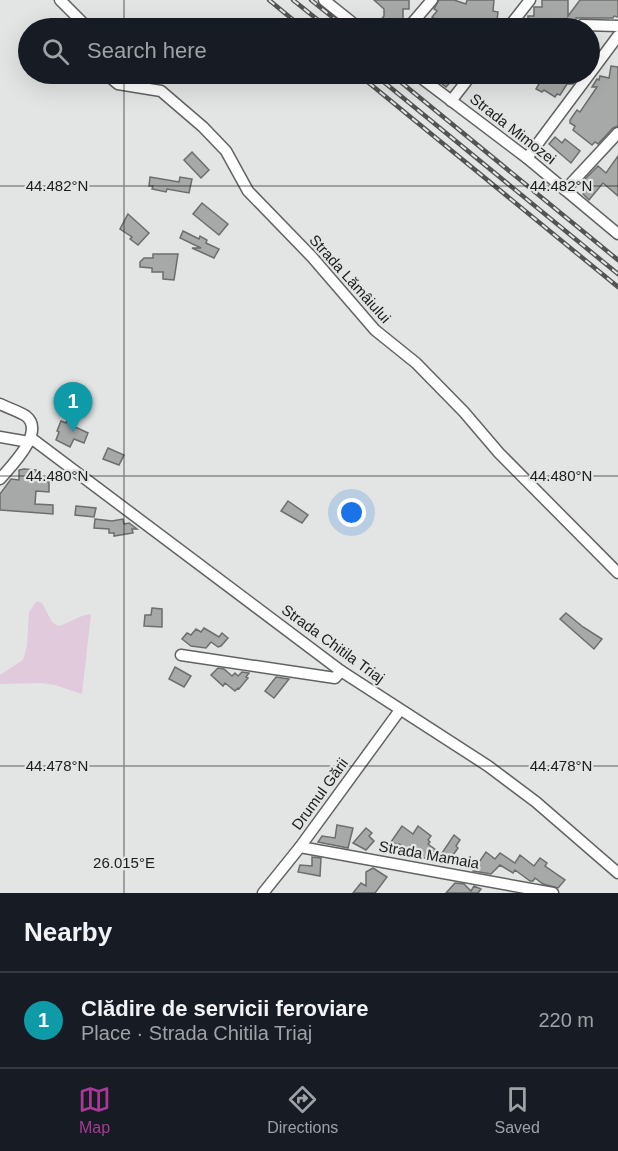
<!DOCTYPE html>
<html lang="en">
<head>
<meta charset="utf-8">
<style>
	body { margin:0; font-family:Helvetica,sans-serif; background:#20242c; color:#f1f3f6 }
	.you { position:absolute; left:352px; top:513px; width:21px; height:21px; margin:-15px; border:4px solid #fff; border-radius:50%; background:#1a73e8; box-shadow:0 0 0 9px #1a73e833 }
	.badge { display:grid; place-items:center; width:39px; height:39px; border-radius:50%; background:#a83996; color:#fff; font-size:20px; font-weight:700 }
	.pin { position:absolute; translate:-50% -50px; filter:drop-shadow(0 2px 3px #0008) }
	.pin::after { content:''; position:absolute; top:32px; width:21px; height:18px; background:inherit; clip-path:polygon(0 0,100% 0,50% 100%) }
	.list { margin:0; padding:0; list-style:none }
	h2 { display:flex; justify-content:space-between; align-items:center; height:78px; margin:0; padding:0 24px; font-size:26px }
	h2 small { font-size:20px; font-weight:400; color:#9ea1a6 }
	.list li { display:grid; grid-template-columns:39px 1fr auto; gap:18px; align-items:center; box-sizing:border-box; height:96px; padding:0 24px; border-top:2px solid #363941 }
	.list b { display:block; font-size:22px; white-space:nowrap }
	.list p { margin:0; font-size:20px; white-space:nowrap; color:#9ea1a6 }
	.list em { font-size:20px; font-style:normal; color:#9ea1a6 }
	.icon { flex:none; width:33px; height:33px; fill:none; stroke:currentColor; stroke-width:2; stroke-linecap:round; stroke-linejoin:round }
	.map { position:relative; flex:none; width:618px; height:893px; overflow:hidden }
	.search { position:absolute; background:#171b24; box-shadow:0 6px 24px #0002; left:18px; right:18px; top:18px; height:66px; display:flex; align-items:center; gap:15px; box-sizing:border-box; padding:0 21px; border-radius:33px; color:#9ea1a6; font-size:22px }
	.sheet { height:174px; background:#171b24 }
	nav { display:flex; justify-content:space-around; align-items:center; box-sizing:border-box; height:84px; border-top:2px solid #363941; background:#171b24; font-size:16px; color:#9ea1a6 }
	nav a { display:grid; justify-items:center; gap:3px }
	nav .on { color:#a83996 }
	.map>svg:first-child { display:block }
	.green { fill:#e1cadb }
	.building { fill:#a6a9a7; stroke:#6c6e6c; stroke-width:1.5 }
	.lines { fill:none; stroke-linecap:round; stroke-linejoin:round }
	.street-casing { stroke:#606361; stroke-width:13 }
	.street { stroke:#fff; stroke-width:10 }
	.rail-casing { stroke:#525352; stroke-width:4.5 }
	.rail { stroke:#e2e5e3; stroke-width:2; stroke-dasharray:7; stroke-linecap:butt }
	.ticks { fill:none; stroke:#1b1c1b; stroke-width:1.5; stroke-opacity:0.45 }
	.labels { text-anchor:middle; stroke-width:4.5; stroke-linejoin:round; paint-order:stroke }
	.street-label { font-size:15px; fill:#1b1c1b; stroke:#e2e5e3 }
	.ticks-label { font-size:15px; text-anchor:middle; fill:#1b1c1b; stroke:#e2e5e3; stroke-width:4.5; stroke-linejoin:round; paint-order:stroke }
</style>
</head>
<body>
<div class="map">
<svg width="618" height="893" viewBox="0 0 618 893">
	<rect width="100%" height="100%" fill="#e2e5e3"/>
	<!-- green -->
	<path class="green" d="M 37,601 L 42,603 L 52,622 L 58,626 C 71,623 78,615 91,614 L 82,694 L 55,685 L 42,683 L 0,684 L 0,675 L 23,660 L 27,646 L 29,612 Z"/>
	<!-- building -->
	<g class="building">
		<path d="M 374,0 L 409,0 L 409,9 L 403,9 L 403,20 L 380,21 L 384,16 L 384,9 Z"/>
		<path d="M 439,0 L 454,0 L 466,4 L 467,0 L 494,0 L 493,11 L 498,12 L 497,20 L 491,28 L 461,28 L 450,23 L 446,28 L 428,28 L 435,19 L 432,17 L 437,11 L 434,9 Z"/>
		<path d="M 542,0 L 568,0 L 568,16 L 580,0 L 618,0 L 618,17 L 614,16 L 613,18 L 576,18 L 575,28 L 528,28 L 528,16 L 534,16 L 534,7 L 542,7 Z"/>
		<path d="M 611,66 L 618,67 L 618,126 L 613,128 L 598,144 L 595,142 L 592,145 L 573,130 L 575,126 L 570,123 L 570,120 L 577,110 L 580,112 L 597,87 L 592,87 L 597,79 L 599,80 L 600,76 L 609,78 Z"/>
		<path d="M 430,74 L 458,74 L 446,87 Z"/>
		<path d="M 518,74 L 580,74 L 573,84 L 567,84 L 560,95 L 557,94 L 555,97 L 544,90 L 542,92 L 536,89 L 540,82 L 518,76 Z"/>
		<path d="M 555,137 L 562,143 L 565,139 L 580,151 L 571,163 L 549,144 Z"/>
		<path d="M 192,152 L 209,170 L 201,178 L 184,160 Z"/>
		<path d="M 618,156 L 618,196 L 603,183 L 589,200 L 583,194 L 590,185 L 584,180 L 598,166 L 606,173 Z"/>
		<path d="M 150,177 L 179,182 L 180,177 L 192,179 L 189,193 L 167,189 L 166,192 L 152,189 L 153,186 L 149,186 Z"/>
		<path d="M 202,203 L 228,224 L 219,235 L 193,214 Z"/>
		<path d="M 128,214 L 149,233 L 138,245 L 130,239 L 132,237 L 120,229 Z"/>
		<path d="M 183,231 L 199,239 L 200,236 L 207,240 L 206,243 L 219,249 L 214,258 L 192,248 L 201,248 L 180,238 Z"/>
		<path d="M 153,254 L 178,254 L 174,280 L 163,279 L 163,272 L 152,272 L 152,268 L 140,267 L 140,262 L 144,258 L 153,258 Z"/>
		<path d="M 68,419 L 77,423 L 75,427 L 88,433 L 84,443 L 74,439 L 70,447 L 56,440 L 59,432 L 57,431 L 61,421 L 66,423 Z"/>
		<path d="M 108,448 L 124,455 L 119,465 L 103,459 Z"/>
		<path d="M 24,469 L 36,470 L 36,473 L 39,473 L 39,481 L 49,482 L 49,492 L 36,491 L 35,504 L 53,505 L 53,514 L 0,510 L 0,494 L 11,479 L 19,480 L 19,470 Z"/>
		<path d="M 288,501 L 308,515 L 302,523 L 281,511 Z"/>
		<path d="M 76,506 L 96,508 L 94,517 L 75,515 Z"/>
		<path d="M 95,519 L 112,521 L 123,519 L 124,524 L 129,523 L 137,529 L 132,529 L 133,533 L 114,536 L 114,533 L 109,533 L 109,529 L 94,528 Z"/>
		<path d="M 152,608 L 162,609 L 162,627 L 144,626 L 145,615 L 151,615 Z"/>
		<path d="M 566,613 L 583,627 L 602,639 L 594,649 L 560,619 Z"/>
		<path d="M 204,628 L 219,637 L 222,633 L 228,638 L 221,646 L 218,647 L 211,642 L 206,648 L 191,646 L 182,639 L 187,633 L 191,635 L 196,629 L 201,632 Z"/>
		<path d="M 175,667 L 191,676 L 184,687 L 169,679 Z"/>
		<path d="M 218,668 L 224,669 L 232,676 L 235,673 L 238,676 L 242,672 L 249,673 L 246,677 L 248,678 L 239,689 L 238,688 L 235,691 L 225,683 L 223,686 L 211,675 Z"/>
		<path d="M 276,677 L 289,679 L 274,698 L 265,691 Z"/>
		<path d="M 337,825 L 353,828 L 348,848 L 318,842 L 322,836 L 335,838 Z"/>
		<path d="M 402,826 L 413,834 L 418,826 L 431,836 L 428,840 L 430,842 L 428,844 L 440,853 L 435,862 L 419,856 L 418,857 L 399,844 L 398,845 L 391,842 Z"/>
		<path d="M 366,828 L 372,833 L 369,836 L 374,841 L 366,850 L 353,843 Z"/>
		<path d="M 454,835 L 460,840 L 456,846 L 458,848 L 451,858 L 448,856 L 446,860 L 440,856 Z"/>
		<path d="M 486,852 L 495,859 L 500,853 L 515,863 L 520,855 L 534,866 L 540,858 L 547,863 L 545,866 L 565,880 L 558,888 L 543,884 L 535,878 L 533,881 L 530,881 L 515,870 L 513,873 L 500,865 L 491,874 L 473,871 Z"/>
		<path d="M 312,857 L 321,858 L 320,876 L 298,872 L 300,865 L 312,866 Z"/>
		<path d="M 373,868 L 387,877 L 375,893 L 353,893 L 361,883 L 366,886 L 366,872 Z"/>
		<path d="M 455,883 L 464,884 L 471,891 L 474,886 L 481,889 L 478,893 L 446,893 Z"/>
	</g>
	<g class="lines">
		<defs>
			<g id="street">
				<path d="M 60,0 L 88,28"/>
				<path d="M 324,0 L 359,28"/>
				<path d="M 582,25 L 618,26"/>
				<path d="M 408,28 L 432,0"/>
				<path d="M 508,28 L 530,0"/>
				<path d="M 106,74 L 118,84 L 161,91 L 203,127 L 226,151 L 248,191 L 312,257 L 375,330 L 416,363 L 464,412 L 499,453 L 618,573"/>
				<path d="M 416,74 L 527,158 L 618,234"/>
				<path d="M 451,101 L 472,74"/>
				<path d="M 527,158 L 618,36"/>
				<path d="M 565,190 L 618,133"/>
				<path d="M 0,404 C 8,408 18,411 26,416 C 46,432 11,466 0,479"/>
				<path d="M 0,437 L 29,442"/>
				<path d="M 31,438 L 341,671 L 488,766 L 536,802 L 618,873"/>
				<path d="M 181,655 L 335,678 L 341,671"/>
				<path d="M 300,847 L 553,893"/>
				<path d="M 263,893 L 300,847 L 400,710"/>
			</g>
		</defs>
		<!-- street casing -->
		<use href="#street" class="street-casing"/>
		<!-- street -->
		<use href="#street" class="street"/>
		<defs>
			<g id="rail">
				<path d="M 269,0 L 303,28"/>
				<path d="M 293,0 L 328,28"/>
				<path d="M 311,0 L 346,28"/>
				<path d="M 358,74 L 618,287"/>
				<path d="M 374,74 L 618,274"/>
				<path d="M 391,74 L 618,260"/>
			</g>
		</defs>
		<!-- rail casing -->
		<use href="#rail" class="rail-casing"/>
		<!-- rail -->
		<use href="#rail" class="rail"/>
	</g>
	<!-- ticks -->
	<path class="ticks" d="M 124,0 L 124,28M 124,74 L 124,893M 0,186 L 618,186M 0,476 L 618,476M 0,766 L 618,766"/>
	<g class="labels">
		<!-- street labels -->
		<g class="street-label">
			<text transform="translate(513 129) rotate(38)" y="5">Strada Mimozei</text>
			<text transform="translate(350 279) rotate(48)" y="5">Strada Lămâiului</text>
			<text transform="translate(333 644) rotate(36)" y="5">Strada Chitila Triaj</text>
			<text transform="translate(320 794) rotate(-54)" y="5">Drumul Gării</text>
			<text transform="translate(429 855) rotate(10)" y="5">Strada Mamaia</text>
		</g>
	</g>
	<g class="ticks-label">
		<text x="57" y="191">44.482°N</text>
		<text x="561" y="191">44.482°N</text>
		<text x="57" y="481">44.480°N</text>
		<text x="561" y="481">44.480°N</text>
		<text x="57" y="771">44.478°N</text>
		<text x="561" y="771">44.478°N</text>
		<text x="124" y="868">26.015°E</text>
	</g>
</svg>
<div class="you"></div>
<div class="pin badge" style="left:73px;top:432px;background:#0f9aa8">1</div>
<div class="search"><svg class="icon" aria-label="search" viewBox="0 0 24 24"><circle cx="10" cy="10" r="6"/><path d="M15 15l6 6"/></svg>Search here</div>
</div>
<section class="sheet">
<h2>Nearby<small></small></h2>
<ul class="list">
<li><span class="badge" style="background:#0f9aa8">1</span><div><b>Clădire de servicii feroviare</b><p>Place · Strada Chitila Triaj</p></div><em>220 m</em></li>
</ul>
</section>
<nav>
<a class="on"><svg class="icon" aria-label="map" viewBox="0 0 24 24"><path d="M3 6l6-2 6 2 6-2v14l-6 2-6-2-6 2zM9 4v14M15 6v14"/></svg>Map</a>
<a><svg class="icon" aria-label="directions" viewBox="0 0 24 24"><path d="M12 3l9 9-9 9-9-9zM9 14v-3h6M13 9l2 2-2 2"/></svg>Directions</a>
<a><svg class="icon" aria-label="saved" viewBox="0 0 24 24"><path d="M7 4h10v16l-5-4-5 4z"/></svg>Saved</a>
</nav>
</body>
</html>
